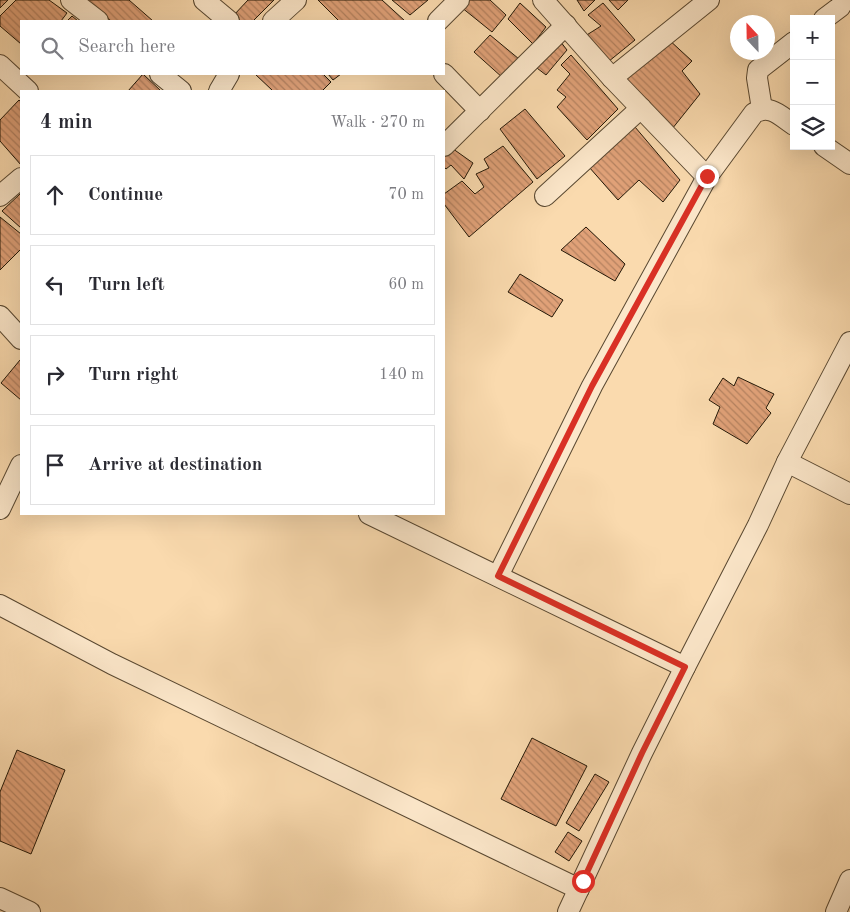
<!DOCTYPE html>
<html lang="en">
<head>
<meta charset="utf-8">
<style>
	body { margin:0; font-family:"Old Standard TT",serif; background:#f7f7f7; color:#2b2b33 }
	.controls { position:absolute; right:15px; top:15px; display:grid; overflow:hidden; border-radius:0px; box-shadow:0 5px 20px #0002 }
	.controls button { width:45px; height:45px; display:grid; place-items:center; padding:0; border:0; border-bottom:1px solid #e1e1e2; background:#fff; color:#2b2b33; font:25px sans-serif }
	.compass { position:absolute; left:730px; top:15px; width:45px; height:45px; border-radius:50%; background:#fff; box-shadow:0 5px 20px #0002; rotate:338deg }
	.stop { position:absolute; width:15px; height:15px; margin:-11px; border:4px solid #d93025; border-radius:50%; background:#fff }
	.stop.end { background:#d93025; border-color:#fff; box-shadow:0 1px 5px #0008 }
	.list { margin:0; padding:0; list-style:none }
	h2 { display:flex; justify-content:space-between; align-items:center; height:65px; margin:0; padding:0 20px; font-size:21px }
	h2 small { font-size:16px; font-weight:400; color:#7c7c81 }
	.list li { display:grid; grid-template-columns:32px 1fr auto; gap:15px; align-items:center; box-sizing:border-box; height:80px; margin:0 10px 10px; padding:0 10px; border:1px solid #e1e1e2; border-radius:0px }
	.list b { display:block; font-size:19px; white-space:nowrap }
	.list em { font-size:16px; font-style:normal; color:#7c7c81 }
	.icon { flex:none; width:28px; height:28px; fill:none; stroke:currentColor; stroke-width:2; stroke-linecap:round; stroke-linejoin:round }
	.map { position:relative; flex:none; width:850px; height:912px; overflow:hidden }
	.search { position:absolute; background:#fff; box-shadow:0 5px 20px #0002; left:20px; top:20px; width:425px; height:55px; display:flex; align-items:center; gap:12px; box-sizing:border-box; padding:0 18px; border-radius:0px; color:#7c7c81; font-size:19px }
	.panel { position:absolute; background:#fff; box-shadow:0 5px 20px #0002; left:20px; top:90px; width:425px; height:425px; border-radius:0px }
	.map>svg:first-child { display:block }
	.building { fill:url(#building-back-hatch); stroke:#231807 }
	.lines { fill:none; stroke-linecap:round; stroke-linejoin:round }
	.minor-casing { stroke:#594831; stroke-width:22 }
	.minor { stroke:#fce7ca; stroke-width:20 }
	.route { stroke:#d93025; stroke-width:6 }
</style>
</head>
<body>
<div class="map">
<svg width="850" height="912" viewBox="0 0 850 912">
	<defs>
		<pattern id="building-back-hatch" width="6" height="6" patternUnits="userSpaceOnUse" patternTransform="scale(1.25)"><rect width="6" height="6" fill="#e0a178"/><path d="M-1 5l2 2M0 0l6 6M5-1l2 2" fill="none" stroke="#b58260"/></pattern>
	</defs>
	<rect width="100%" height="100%" fill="#fadaae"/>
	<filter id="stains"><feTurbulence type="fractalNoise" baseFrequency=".004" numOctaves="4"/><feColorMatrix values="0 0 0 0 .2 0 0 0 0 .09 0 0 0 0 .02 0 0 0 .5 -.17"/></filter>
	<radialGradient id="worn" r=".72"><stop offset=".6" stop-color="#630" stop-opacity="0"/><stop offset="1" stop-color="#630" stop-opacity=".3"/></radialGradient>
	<!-- building -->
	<g class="building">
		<path d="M 0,0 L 8,0 L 0,8 Z"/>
		<path d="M 16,0 L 49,0 L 67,13 L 61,21 L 21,21 L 21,44 L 0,26 L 0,16 Z"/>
		<path d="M 86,0 L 129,0 L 153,21 L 111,21 Z"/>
		<path d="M 248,0 L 274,0 L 253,21 L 241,21 L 233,16 Z"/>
		<path d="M 318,0 L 382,0 L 405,21 L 339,21 Z"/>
		<path d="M 392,0 L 428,0 L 410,15 Z"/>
		<path d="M 468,0 L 490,0 L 506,15 L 492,32 L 461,7 Z"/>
		<path d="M 577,0 L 595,0 L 584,11 Z"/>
		<path d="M 609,0 L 628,0 L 618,10 Z"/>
		<path d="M 520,3 L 546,27 L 533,44 L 508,19 Z"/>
		<path d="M 603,3 L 635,40 L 603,66 L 582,38 L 601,26 L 588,15 Z"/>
		<path d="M 72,16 L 78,21 L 67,21 Z"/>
		<path d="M 490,35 L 519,59 L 503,78 L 474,52 Z"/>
		<path d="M 667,38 L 692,61 L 682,71 L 700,94 L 672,129 L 622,82 Z"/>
		<path d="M 560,41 L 567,50 L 546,75 L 533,65 Z"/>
		<path d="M 571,55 L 618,109 L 587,140 L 557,107 L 566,97 L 557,90 L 570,74 L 561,65 Z"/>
		<path d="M 143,74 L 161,91 L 128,91 Z"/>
		<path d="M 255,74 L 323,74 L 331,82 L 322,91 L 273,91 Z"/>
		<path d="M 328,74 L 341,74 L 333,80 Z"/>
		<path d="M 19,100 L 21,102 L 21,165 L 0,141 L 0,120 Z"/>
		<path d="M 525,109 L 565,156 L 537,179 L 500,129 Z"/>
		<path d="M 635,127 L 680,180 L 663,202 L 639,180 L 618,200 L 589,167 Z"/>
		<path d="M 449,146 L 473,163 L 464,179 L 451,165 L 446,169 L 444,167 L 444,153 Z"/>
		<path d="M 503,146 L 533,182 L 469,237 L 444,204 L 444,194 L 462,181 L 475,194 L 484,187 L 476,174 L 489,168 L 484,159 Z"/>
		<path d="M 21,193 L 21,228 L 2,211 Z"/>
		<path d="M 0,217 L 21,234 L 21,249 L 0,270 Z"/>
		<path d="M 586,227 L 625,264 L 615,281 L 561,250 Z"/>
		<path d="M 520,274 L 563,300 L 552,317 L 508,292 Z"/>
		<path d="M 20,360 L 21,361 L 21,400 L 1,383 Z"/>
		<path d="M 738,377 L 774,394 L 766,408 L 771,413 L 747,444 L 713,424 L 720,407 L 709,400 L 723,378 L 734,386 Z"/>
		<path d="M 532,738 L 587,766 L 556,826 L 501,799 Z"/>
		<path d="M 17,750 L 65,770 L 31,854 L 0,841 L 0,792 Z"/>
		<path d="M 595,774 L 609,782 L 579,831 L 566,823 Z"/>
		<path d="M 568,832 L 582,841 L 569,861 L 555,852 Z"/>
	</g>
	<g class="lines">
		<defs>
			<g id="minor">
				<path d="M 71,0 L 98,21"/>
				<path d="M 204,0 L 229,21"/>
				<path d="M 543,0 L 612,78 L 707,177"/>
				<path d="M 824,19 L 840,7 L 844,0"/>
				<path d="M 273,21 L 296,0"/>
				<path d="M 438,21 L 459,0"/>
				<path d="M 0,65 L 28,91"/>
				<path d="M 160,74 L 181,91"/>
				<path d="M 444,74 L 480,111"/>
				<path d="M 612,78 L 709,0"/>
				<path d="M 219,91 L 229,74"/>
				<path d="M 762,109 L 757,78 L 758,70 L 794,42"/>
				<path d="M 444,146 L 566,25"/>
				<path d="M 824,146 L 850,164"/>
				<path d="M 0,196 L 21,178"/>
				<path d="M 545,196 L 641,108"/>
				<path d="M 0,316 L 21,339"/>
				<path d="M 787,462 L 850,494"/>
				<path d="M 0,509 L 21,465"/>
				<path d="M 369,514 L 685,667"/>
				<path d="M 498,576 L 592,386 L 707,177 L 754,113 C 771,104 780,116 794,125"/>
				<path d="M 0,605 L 112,664 L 579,889"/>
				<path d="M 0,898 L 30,912"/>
				<path d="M 568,912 L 642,753 L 685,667 L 758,525 L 787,462 L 850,342"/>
				<path d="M 836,912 L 850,880"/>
			</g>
		</defs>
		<!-- minor casing -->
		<use href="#minor" class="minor-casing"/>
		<!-- minor -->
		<use href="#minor" class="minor"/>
	</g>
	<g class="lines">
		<!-- route -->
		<path class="route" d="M 583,881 L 642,753 L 685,667 L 498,576 L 592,386 L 707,176"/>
	</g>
	<rect width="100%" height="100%" filter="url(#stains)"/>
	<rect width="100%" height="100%" fill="url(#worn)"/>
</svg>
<div class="controls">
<button>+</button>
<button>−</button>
<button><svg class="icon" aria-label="layers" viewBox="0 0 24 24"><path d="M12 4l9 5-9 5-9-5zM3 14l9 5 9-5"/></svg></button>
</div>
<svg class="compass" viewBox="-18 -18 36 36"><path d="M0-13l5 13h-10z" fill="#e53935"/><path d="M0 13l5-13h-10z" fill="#7c7c81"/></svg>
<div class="stop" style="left:583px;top:881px"></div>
<div class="stop end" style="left:707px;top:176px"></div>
<div class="search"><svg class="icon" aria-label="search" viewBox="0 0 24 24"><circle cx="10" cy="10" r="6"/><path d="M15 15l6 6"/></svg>Search here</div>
<section class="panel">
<h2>4 min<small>Walk · 270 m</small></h2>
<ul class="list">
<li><svg class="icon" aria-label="ahead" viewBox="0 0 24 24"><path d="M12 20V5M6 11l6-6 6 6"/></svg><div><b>Continue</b></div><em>70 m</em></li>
<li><svg class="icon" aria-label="left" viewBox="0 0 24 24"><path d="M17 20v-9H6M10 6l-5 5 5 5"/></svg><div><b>Turn left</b></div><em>60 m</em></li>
<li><svg class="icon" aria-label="right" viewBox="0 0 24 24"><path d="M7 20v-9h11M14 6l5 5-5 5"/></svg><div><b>Turn right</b></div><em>140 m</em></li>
<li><svg class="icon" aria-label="arrive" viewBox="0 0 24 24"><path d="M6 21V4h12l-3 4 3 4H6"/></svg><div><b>Arrive at destination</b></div></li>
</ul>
</section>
</div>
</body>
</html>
